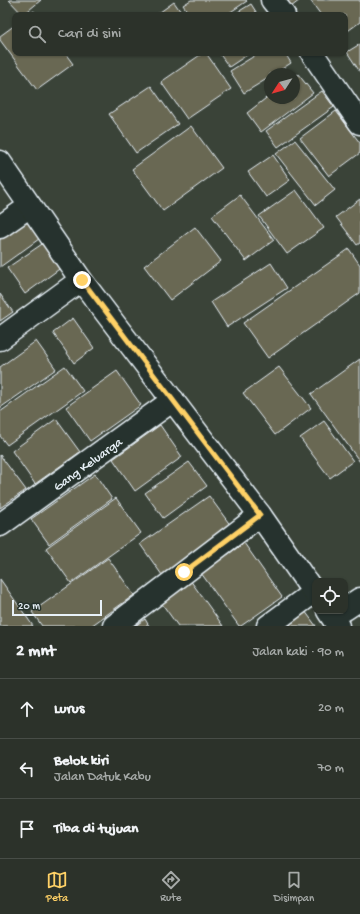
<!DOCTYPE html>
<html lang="id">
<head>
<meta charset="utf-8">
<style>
	body { margin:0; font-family:"Gochi Hand",sans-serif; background:#343a32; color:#f1f3f6 }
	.controls { position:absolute; right:12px; bottom:12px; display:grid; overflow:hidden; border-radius:8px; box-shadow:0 1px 3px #0004 }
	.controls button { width:36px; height:36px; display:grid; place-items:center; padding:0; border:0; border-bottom:1px solid #484d47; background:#2c322a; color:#f1f3f6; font:20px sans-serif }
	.compass { position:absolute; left:264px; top:68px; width:36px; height:36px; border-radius:50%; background:#2c322a; box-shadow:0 1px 3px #0004; rotate:234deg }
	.scale { position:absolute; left:12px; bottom:10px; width:90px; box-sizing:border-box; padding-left:4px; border:2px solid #e8f1f8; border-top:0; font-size:11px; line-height:14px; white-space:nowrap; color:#e8f1f8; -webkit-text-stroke:3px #26332d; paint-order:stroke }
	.stop { position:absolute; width:12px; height:12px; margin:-9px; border:3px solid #ffd166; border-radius:50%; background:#fff }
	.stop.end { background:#ffd166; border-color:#fff; box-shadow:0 1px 4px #0008 }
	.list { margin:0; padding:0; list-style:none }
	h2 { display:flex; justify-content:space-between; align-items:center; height:52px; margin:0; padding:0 16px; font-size:17px }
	h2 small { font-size:13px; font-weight:400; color:#a6aaa8 }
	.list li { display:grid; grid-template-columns:26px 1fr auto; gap:12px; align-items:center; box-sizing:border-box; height:60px; padding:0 16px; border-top:1px solid #484d47 }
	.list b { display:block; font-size:15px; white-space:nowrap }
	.list p { margin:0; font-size:13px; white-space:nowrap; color:#a6aaa8 }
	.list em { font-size:13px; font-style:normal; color:#a6aaa8 }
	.icon { flex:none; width:22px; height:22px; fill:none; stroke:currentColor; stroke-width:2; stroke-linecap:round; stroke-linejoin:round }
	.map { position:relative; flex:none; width:360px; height:626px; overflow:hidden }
	.search { position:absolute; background:#2c322a; box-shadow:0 1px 3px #0004; left:12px; right:12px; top:12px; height:44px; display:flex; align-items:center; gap:10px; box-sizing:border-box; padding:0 14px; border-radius:8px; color:#a6aaa8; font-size:15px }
	.sheet { height:232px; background:#2c322a }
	nav { display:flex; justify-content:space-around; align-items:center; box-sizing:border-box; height:56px; border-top:1px solid #484d47; background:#2c322a; font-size:11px; color:#a6aaa8 }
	nav a { display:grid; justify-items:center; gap:2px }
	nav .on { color:#ffd166 }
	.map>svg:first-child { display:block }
	.building { fill:#696753; stroke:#e8f1f8 }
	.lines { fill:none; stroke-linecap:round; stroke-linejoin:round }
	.street-casing { stroke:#e8f1f8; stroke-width:25 }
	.secondary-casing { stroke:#e8f1f8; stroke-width:25 }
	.street { stroke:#26332d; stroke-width:22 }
	.secondary { stroke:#26332d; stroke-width:22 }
	.route { stroke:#ffd166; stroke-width:5 }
	.labels { text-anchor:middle; stroke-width:4; stroke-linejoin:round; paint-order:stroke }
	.street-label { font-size:13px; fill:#e8f1f8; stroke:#26332d }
</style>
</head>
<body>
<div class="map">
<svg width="360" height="626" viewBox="0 0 360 626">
	<rect width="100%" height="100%" fill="#3a4338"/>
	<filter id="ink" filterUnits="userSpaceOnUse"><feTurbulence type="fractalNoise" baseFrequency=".025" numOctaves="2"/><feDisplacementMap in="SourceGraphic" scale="8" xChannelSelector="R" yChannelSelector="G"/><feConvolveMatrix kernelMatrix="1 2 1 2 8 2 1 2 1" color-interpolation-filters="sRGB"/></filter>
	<g filter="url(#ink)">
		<!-- building -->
		<g class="building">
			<path d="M 9,0 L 41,0 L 23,15 Z"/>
			<path d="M 191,0 L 246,0 L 247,1 L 226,15 L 190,15 L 183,5 Z"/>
			<path d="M 286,0 L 300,0 L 291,7 Z"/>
			<path d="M 310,0 L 360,0 L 360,22 L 345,33 L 345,15 L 321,15 Z"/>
			<path d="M 174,2 L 183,15 L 156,15 Z"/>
			<path d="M 251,4 L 258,15 L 233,15 Z"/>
			<path d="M 34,11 L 37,15 L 28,15 Z"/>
			<path d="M 15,25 L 15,53 L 65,53 L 73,64 L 37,90 L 0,40 L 0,36 Z"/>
			<path d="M 360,44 L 360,72 L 347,52 Z"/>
			<path d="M 203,53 L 206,53 L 231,89 L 187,119 L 161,82 Z"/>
			<path d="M 219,53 L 250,53 L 229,67 Z"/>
			<path d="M 259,53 L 285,53 L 291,63 L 274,74 L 270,74 L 270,77 L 244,93 L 230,71 Z"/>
			<path d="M 298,74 L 313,93 L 261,132 L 247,113 L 270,95 L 270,98 L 294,98 L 294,77 Z"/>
			<path d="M 151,86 L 178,124 L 136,153 L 109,114 Z"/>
			<path d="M 322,91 L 334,107 L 278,147 L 266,131 Z"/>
			<path d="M 336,111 L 360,143 L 360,153 L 329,176 L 300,138 Z"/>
			<path d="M 191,126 L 222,168 L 163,211 L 132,169 Z"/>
			<path d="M 295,140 L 335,190 L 316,205 L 276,154 Z"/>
			<path d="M 273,155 L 290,180 L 266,197 L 248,172 Z"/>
			<path d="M 296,190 L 324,228 L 287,254 L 259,216 Z"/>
			<path d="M 240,195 L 274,240 L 246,261 L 212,216 Z"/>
			<path d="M 360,199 L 360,243 L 357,245 L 336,217 Z"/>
			<path d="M 25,218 L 39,239 L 0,267 L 0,236 Z"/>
			<path d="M 195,227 L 221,261 L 170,300 L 144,266 Z"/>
			<path d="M 45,242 L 62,267 L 25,294 L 7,268 Z"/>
			<path d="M 349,249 L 360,265 L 360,293 L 268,358 L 243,323 Z"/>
			<path d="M 271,263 L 287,288 L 227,327 L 211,302 Z"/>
			<path d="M 0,294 L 13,312 L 0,321 Z"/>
			<path d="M 73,318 L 94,348 L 74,363 L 53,333 Z"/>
			<path d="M 36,341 L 56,369 L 0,408 L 0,367 Z"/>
			<path d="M 360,359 L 360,462 L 311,394 Z"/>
			<path d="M 65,366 L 83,391 L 7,445 L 0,436 L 0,412 Z"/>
			<path d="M 279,367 L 311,408 L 275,435 L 243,393 Z"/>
			<path d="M 117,371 L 141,405 L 90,441 L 66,407 Z"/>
			<path d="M 56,419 L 80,452 L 35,484 L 12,451 Z"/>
			<path d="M 324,421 L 353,461 L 330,478 L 300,438 Z"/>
			<path d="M 160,425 L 182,457 L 135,491 L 113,459 Z"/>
			<path d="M 0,455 L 26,490 L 0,508 Z"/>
			<path d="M 189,462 L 207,486 L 163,518 L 145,493 Z"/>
			<path d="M 95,474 L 112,499 L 49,544 L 31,519 Z"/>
			<path d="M 209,496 L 231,526 L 162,575 L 140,544 Z"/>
			<path d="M 116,498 L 141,533 L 71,583 L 46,548 Z"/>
			<path d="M 244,543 L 282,597 L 241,626 L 239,626 L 201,573 Z"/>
			<path d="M 108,558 L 134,595 L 91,626 L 42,626 L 32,612 Z"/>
			<path d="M 0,579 L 33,626 L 0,626 Z"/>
			<path d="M 190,580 L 223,626 L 178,626 L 160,601 Z"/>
			<path d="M 305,611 L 316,626 L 285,626 Z"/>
			<path d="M 145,619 L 149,626 L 135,626 Z"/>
		</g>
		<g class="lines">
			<defs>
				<g id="street">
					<path d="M 272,0 L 284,15"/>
					<path d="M 312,53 L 360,123"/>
					<path d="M 0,227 L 30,206"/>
					<path d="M 0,339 L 81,280"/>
					<path d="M 0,525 L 173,400"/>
					<path d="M 345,609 L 360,599"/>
					<path d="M 114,626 L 260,515"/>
					<path d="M 268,626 L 314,592"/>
				</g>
				<g id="secondary">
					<path d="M 0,162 L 81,280 L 260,515 L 315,594"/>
					<path d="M 328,611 L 338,626"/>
				</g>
			</defs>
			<!-- street casing -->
			<use href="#street" class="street-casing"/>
			<!-- secondary casing -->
			<use href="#secondary" class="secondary-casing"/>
			<!-- street -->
			<use href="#street" class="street"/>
			<!-- secondary -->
			<use href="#secondary" class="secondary"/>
		</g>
	</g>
	<g class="lines" filter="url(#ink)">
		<!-- route -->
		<path class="route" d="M 82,280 L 260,515 L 184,572"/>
	</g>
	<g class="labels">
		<!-- street labels -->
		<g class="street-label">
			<text transform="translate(87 463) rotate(-36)" y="5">Gang Keluarga</text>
		</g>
	</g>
</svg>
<div class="controls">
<button><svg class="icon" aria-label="locate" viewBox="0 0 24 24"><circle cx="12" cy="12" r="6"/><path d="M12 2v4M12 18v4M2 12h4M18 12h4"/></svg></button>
</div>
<svg class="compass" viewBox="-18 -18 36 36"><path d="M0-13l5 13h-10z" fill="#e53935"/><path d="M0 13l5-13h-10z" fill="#a6aaa8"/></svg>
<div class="scale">20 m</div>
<div class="stop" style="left:184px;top:572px"></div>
<div class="stop end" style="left:82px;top:280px"></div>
<div class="search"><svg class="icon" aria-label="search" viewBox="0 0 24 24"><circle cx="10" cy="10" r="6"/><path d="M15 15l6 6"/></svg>Cari di sini</div>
</div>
<section class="sheet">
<h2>2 mnt<small>Jalan kaki · 90 m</small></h2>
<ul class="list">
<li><svg class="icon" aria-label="ahead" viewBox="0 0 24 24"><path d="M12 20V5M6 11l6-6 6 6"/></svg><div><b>Lurus</b></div><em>20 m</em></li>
<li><svg class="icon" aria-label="left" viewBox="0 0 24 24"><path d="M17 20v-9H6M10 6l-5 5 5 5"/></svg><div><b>Belok kiri</b><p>Jalan Datuk Kabu</p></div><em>70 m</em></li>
<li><svg class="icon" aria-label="arrive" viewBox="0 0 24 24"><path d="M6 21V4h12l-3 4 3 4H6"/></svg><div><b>Tiba di tujuan</b></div></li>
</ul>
</section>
<nav>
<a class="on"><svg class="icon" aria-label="map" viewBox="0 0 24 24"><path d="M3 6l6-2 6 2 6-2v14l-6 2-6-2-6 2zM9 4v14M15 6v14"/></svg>Peta</a>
<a><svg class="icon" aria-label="directions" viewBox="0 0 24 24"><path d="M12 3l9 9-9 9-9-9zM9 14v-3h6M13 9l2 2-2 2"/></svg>Rute</a>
<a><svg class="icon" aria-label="saved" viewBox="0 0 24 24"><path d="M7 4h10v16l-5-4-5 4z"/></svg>Disimpan</a>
</nav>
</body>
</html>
